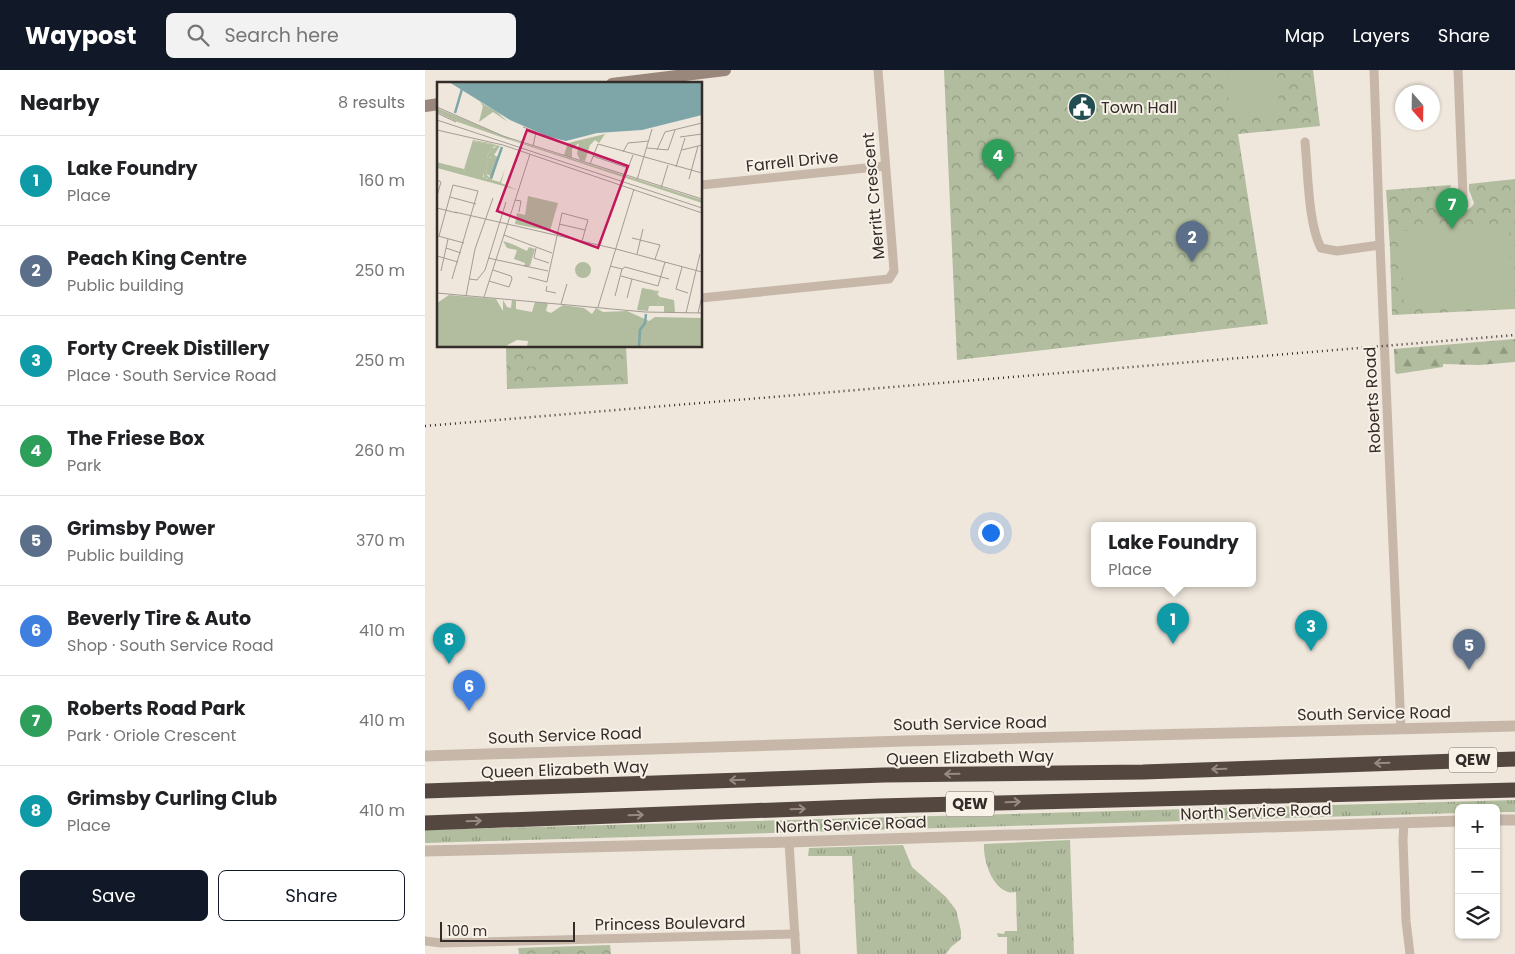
<!DOCTYPE html>
<html lang="en">
<head>
<meta charset="utf-8">
<style>
	body { margin:0; font-family:Poppins,sans-serif; background:#f2f2f2; color:#202124 }
	.controls { position:absolute; right:15px; bottom:15px; display:grid; overflow:hidden; border-radius:8px; box-shadow:0 1px 4px #0004 }
	.controls button { width:45px; height:45px; display:grid; place-items:center; padding:0; border:0; border-bottom:1px solid #e0e0e0; background:#fff; color:#202124; font:25px sans-serif }
	.compass { position:absolute; left:970px; top:15px; width:45px; height:45px; border-radius:50%; background:#fff; box-shadow:0 1px 4px #0004; rotate:160deg }
	.scale { position:absolute; left:15px; bottom:12px; width:135px; box-sizing:border-box; padding-left:5px; border:2px solid #342c28; border-top:0; font-size:14px; line-height:18px; white-space:nowrap; color:#342c28; -webkit-text-stroke:4px #f7f1e8; paint-order:stroke }
	.you { position:absolute; left:565px; top:462px; width:18px; height:18px; margin:-12px; border:4px solid #fff; border-radius:50%; background:#1a73e8; box-shadow:0 0 0 8px #1a73e833 }
	.badge { display:grid; place-items:center; width:32px; height:32px; border-radius:50%; background:#111827; color:#fff; font-size:16px; font-weight:700 }
	.pin { position:absolute; translate:-50% -41px; filter:drop-shadow(0 1px 2px #0008) }
	.pin::after { content:''; position:absolute; top:26px; width:18px; height:15px; background:inherit; clip-path:polygon(0 0,100% 0,50% 100%) }
	.popup { position:absolute; left:666px; top:452px; width:165px; height:65px; box-sizing:border-box; display:grid; place-content:center; border-radius:8px; background:#fff; filter:drop-shadow(0 1px 4px #0005); font-size:16px; white-space:nowrap; color:#757577 }
	.popup b { font-size:19px; color:#202124 }
	.popup::after { content:''; position:absolute; left:50%; top:100%; margin-left:-10px; border:10px solid transparent; border-top-color:#fff }
	.list { margin:0; padding:0; list-style:none }
	h2 { display:flex; justify-content:space-between; align-items:center; height:65px; margin:0; padding:0 20px; font-size:21px }
	h2 small { font-size:16px; font-weight:400; color:#757577 }
	.list li { display:grid; grid-template-columns:32px 1fr auto; gap:15px; align-items:center; box-sizing:border-box; height:90px; padding:0 20px; border-top:1px solid #e0e0e0 }
	.list b { display:block; font-size:19px; white-space:nowrap }
	.list p { margin:0; font-size:16px; white-space:nowrap; color:#757577 }
	.list em { font-size:16px; font-style:normal; color:#757577 }
	.actions { display:flex; gap:10px; padding:15px 20px }
	.actions a { flex:1; padding:11px 0; border:1px solid #111827; border-radius:8px; text-align:center; font-size:18px; color:#111827 }
	.actions .main { background:#111827; color:#fff }
	.icon { flex:none; width:28px; height:28px; fill:none; stroke:currentColor; stroke-width:2; stroke-linecap:round; stroke-linejoin:round }
	.map { position:relative; flex:none; width:1090px; height:884px; overflow:hidden }
	header { display:flex; align-items:center; gap:30px; box-sizing:border-box; height:70px; padding:0 25px; background:#111827; color:#fff }
	header strong { font-size:24px }
	nav { display:flex; gap:28px; margin-inline-start:auto; font-size:18px }
	.search { width:350px; height:45px; background:#f2f2f2; display:flex; align-items:center; gap:12px; box-sizing:border-box; padding:0 18px; border-radius:8px; color:#757577; font-size:19px }
	main { display:flex }
	aside { flex:1; background:#fff }
	.map>svg:first-child { display:block }
	.grass { fill:url(#grass-tufts) }
	.forest { fill:url(#forest-firs) }
	.park { fill:url(#park-crowns) }
	.garden { fill:#b1bd9e }
	.lines { fill:none; stroke-linecap:round; stroke-linejoin:round }
	.minor { stroke:#c6b7a9; stroke-width:9 }
	.tertiary { stroke:#c6b7a9; stroke-width:11 }
	.secondary { stroke:#9a877b; stroke-width:12 }
	.motorway { stroke:#544740; stroke-width:15 }
	.rail { stroke:#342c28; stroke-width:2.5; stroke-dasharray:1 4; stroke-linecap:butt }
	.oneway { stroke:#958b83 }
	.labels { text-anchor:middle; stroke-width:4; stroke-linejoin:round; paint-order:stroke }
	.shield { fill:#f7f1e8; stroke:#6e6762; stroke-width:1 }
	.shield-label { font-size:15px; font-weight:bold; fill:#342c28 }
	.poi-label { font-size:16px; fill:#342c28; stroke:#f7f1e8; text-anchor:start }
	.street-label { font-size:16px; fill:#342c28; stroke:#f7f1e8 }
	.inset-river { fill:none; stroke:#7ea6a9; stroke-width:2.5 }
	.inset-road { fill:none; stroke:#a49c94; stroke-width:1 }
	.view { fill:#c2185b; fill-opacity:0.15; stroke:#c2185b; stroke-width:2.5 }
	.inset-edge { fill:none; stroke:#342c28; stroke-width:2.5 }
</style>
</head>
<body>
<header>
<strong>Waypost</strong>
<div class="search"><svg class="icon" aria-label="search" viewBox="0 0 24 24"><circle cx="10" cy="10" r="6"/><path d="M15 15l6 6"/></svg>Search here</div>
<nav><a>Map</a><a>Layers</a><a>Share</a></nav>
</header>
<main>
<aside>
<h2>Nearby<small>8 results</small></h2>
<ul class="list">
<li><span class="badge" style="background:#0f9aa8">1</span><div><b>Lake Foundry</b><p>Place</p></div><em>160 m</em></li>
<li><span class="badge" style="background:#5c6f8a">2</span><div><b>Peach King Centre</b><p>Public building</p></div><em>250 m</em></li>
<li><span class="badge" style="background:#0f9aa8">3</span><div><b>Forty Creek Distillery</b><p>Place · South Service Road</p></div><em>250 m</em></li>
<li><span class="badge" style="background:#2e9e5b">4</span><div><b>The Friese Box</b><p>Park</p></div><em>260 m</em></li>
<li><span class="badge" style="background:#5c6f8a">5</span><div><b>Grimsby Power</b><p>Public building</p></div><em>370 m</em></li>
<li><span class="badge" style="background:#3f7fe0">6</span><div><b>Beverly Tire &amp; Auto</b><p>Shop · South Service Road</p></div><em>410 m</em></li>
<li><span class="badge" style="background:#2e9e5b">7</span><div><b>Roberts Road Park</b><p>Park · Oriole Crescent</p></div><em>410 m</em></li>
<li><span class="badge" style="background:#0f9aa8">8</span><div><b>Grimsby Curling Club</b><p>Place</p></div><em>410 m</em></li>
</ul>
<div class="actions"><a class="main">Save</a><a>Share</a></div>
</aside>
<div class="map">
<svg width="1090" height="884" viewBox="0 0 1090 884">
	<defs>
		<pattern id="grass-tufts" width="24" height="20" patternUnits="userSpaceOnUse" patternTransform="scale(1.25)"><rect width="24" height="20" fill="#b1bd9e"/><path d="M3 7l-1-3M5 7V3M7 7l1-3M15 17l-1-3M17 17v-4M19 17l1-3" fill="none" stroke="#919a81"/></pattern>
		<pattern id="forest-firs" width="22" height="20" patternUnits="userSpaceOnUse" patternTransform="scale(1.25)"><rect width="22" height="20" fill="#b1bd9e"/><path d="M5 1l3.5 6h-7zM16 11l3.5 6h-7z" fill="#919a81"/></pattern>
		<pattern id="park-crowns" width="20" height="18" patternUnits="userSpaceOnUse" patternTransform="scale(1.25)"><rect width="20" height="18" fill="#b1bd9e"/><path d="M2 6a3 3 0 1 1 6 0M12 15a3 3 0 1 1 6 0" fill="none" stroke="#919a81"/></pattern>
	</defs>
	<rect width="100%" height="100%" fill="#efe7dc"/>
	<!-- grass -->
	<g class="grass">
		<path d="M 1090,730 L 1090,742 L 1071,742 L 1071,738 L 1034,738 L 1034,743 L 0,773 L 0,760 Z"/>
		<path d="M 645,770 L 649,884 L 582,884 L 582,867 L 573,867 L 572,863 L 579,864 L 580,861 L 592,861 L 591,822 C 588,822 585,823 583,822 C 566,817 558,789 559,774 Z"/>
		<path d="M 478,775 L 487,797 L 521,827 L 531,840 L 536,861 L 536,869 L 526,877 L 521,884 L 432,884 L 427,786 L 383,786 L 384,778 Z"/>
	</g>
	<!-- forest -->
	<path class="forest" d="M 1090,269 L 1090,292 L 1054,295 L 1018,294 L 1018,297 L 972,304 L 970,302 L 969,279 Z"/>
	<!-- park -->
	<g class="park">
		<path d="M 519,0 L 888,0 L 895,56 L 813,64 L 843,254 L 532,290 Z"/>
		<path d="M 1090,109 L 1090,239 L 967,245 L 965,178 L 961,120 L 1026,115 L 1023,127 L 1025,137 C 1033,144 1045,142 1049,133 L 1044,120 L 1044,114 Z"/>
		<path d="M 81,276 L 201,276 L 203,314 L 82,319 Z"/>
		<path d="M 185,875 L 186,884 L 94,884 L 93,878 Z"/>
	</g>
	<!-- garden -->
	<g class="garden">
		<path d="M 802,0 L 852,0 L 854,41 L 804,44 Z"/>
		<path d="M 1084,157 L 1087,235 L 979,239 L 976,161 Z"/>
		<path d="M 98,282 L 114,282 L 114,297 L 98,296 Z"/>
	</g>
	<g class="lines">
		<!-- minor -->
		<g class="minor">
			<path d="M 949,0 L 955,175 L 976,659"/>
			<path d="M 1033,0 L 1038,126"/>
			<path d="M 880,72 C 883,101 883,154 896,178 L 912,181 L 955,175"/>
			<path d="M 276,115 L 460,96"/>
			<path d="M 276,228 L 464,209 L 469,201 L 468,188 L 453,0"/>
			<path d="M 979,753 L 978,770 L 981,851 L 985,884"/>
			<path d="M 364,772 L 371,884"/>
			<path d="M 0,871 L 16,873 L 370,864"/>
		</g>
		<!-- tertiary -->
		<g class="tertiary">
			<path d="M 0,686 L 480,671 L 1090,656"/>
			<path d="M 1071,750 L 1090,750"/>
			<path d="M 0,781 L 364,772 L 1034,751"/>
		</g>
		<!-- secondary -->
		<g class="secondary">
			<path d="M 187,14 L 300,0"/>
			<path d="M 0,36 L 14,34"/>
		</g>
		<!-- motorway -->
		<g class="motorway">
			<path d="M 0,721 L 459,705 L 718,702 L 1090,689"/>
			<path d="M 0,753 L 454,736 L 1090,720"/>
		</g>
		<!-- rail -->
		<path class="rail" d="M 0,356 L 1090,265"/>
	</g>
	<!-- one-way arrows -->
	<defs><path id="oneway-shaft" d="M-6 0H5M1.5-3L5.5 0L1.5 3" fill="none" stroke-width="1.6" stroke-linecap="round" stroke-linejoin="round" transform="scale(1.25)"/></defs>
	<g class="oneway">
		<use href="#oneway-shaft" transform="translate(957 693) rotate(178)"/>
		<use href="#oneway-shaft" transform="translate(794 699) rotate(178)"/>
		<use href="#oneway-shaft" transform="translate(527 704) rotate(179)"/>
		<use href="#oneway-shaft" transform="translate(312 710) rotate(178)"/>
		<use href="#oneway-shaft" transform="translate(588 732) rotate(-2)"/>
		<use href="#oneway-shaft" transform="translate(373 739) rotate(-2)"/>
		<use href="#oneway-shaft" transform="translate(211 745) rotate(-2)"/>
		<use href="#oneway-shaft" transform="translate(49 751) rotate(-2)"/>
	</g>
	<!-- icons -->
	<defs>
		<symbol id="civic-disc" viewBox="-11 -11 22 22"><circle r="9.5" fill="#224d51" stroke="#f7f1e8"/><path d="M-.6-6.5H3V-4.5H.6V-3L4-1V1h2V6H-6V1h2V-1L-.6-3ZM-1.2 2.5V6h2.4V2.5Z" fill="#fff"/></symbol>
	</defs>
	<g fill-rule="evenodd">
		<use href="#civic-disc" x="641" y="21" width="32" height="32"/>
	</g>
	<g class="labels">
		<!-- shield labels -->
		<g class="shield">
			<rect x="1024" y="677.5" width="48" height="25" rx="4"/>
			<rect x="521" y="721.5" width="48" height="25" rx="4"/>
		</g>
		<g class="shield-label">
			<text x="1048" y="695">QEW</text>
			<text x="545" y="739">QEW</text>
		</g>
		<!-- poi labels -->
		<g class="poi-label">
			<text x="676" y="43">Town Hall</text>
		</g>
		<!-- street labels -->
		<g class="street-label">
			<text transform="translate(367 91) rotate(-6)" y="6">Farrell Drive</text>
			<text transform="translate(448 126) rotate(-95)" y="6">Merritt Crescent</text>
			<text transform="translate(947 330) rotate(-93)" y="6">Roberts Road</text>
			<text transform="translate(949 643) rotate(-1)" y="6">South Service Road</text>
			<text transform="translate(545 653) rotate(-1)" y="6">South Service Road</text>
			<text transform="translate(140 665) rotate(-2)" y="6">South Service Road</text>
			<text transform="translate(545 687) rotate(-1)" y="6">Queen Elizabeth Way</text>
			<text transform="translate(140 699) rotate(-2)" y="6">Queen Elizabeth Way</text>
			<text transform="translate(831 741) rotate(-2)" y="6">North Service Road</text>
			<text transform="translate(426 754) rotate(-2)" y="6">North Service Road</text>
			<text transform="translate(245 853) rotate(-1)" y="6">Princess Boulevard</text>
		</g>
	</g>
	<!-- overview -->
	<g transform="translate(12 12)">
		<rect width="265" height="265" fill="#efe7dc"/>
		<path d="M 0,26 L 76,58 L 265,118 L 265,121 L 64,55 L 18,39 L 0,30 ZM 168,52 L 162,61 L 158,58 L 153,63 L 148,79 L 143,78 L 140,72 L 142,61 L 135,67 L 135,76 L 127,73 L 131,61 ZM 36,58 L 53,61 L 63,64 L 57,73 L 61,75 L 57,76 L 60,77 L 60,79 L 53,75 L 52,78 L 49,92 L 54,97 L 47,96 L 47,88 L 51,72 L 60,63 L 37,59 L 27,90 L 4,84 L 3,81 L 27,87 ZM 205,206 L 222,209 L 221,212 L 220,210 L 216,208 L 223,215 L 221,224 L 212,224 L 211,229 L 200,228 Z" fill="#b1bd9e"/>
		<path d="M 43,20 L 60,30 L 71,40 L 56,30 L 42,40 L 46,24 ZM 36,59 L 60,63 L 55,66 L 58,66 L 56,71 L 54,69 L 51,72 L 46,95 L 50,97 L 54,94 L 49,92 L 52,76 L 61,75 L 65,65 L 55,98 L 63,100 L 68,87 L 64,101 L 81,108 L 0,86 L 0,80 L 27,90 ZM 12,213 L 59,217 L 66,229 L 66,218 L 70,225 L 74,226 L 75,218 L 79,219 L 79,227 L 95,230 L 98,220 L 111,221 L 109,229 L 114,231 L 126,223 L 147,226 L 155,232 L 159,226 L 166,230 L 190,229 L 212,239 L 218,235 L 265,236 L 265,265 L 90,265 L 91,259 L 80,258 L 67,265 L 0,265 L 0,221 Z" fill="#b1bd9e"/>
		<path d="M 223,215 L 237,218 L 238,230 L 227,230 L 227,224 L 221,224 Z" fill="#b1bd9e"/>
		<path d="M 91,114 L 121,121 L 113,149 L 78,142 L 80,131 L 88,133 ZM 66,159 L 75,162 L 90,169 L 92,165 L 98,167 L 93,184 L 87,185 L 88,181 L 77,177 L 80,168 L 70,166 Z" fill="#b1bd9e"/>
		<path d="M138 188a8 8 0 1 1 16 0a8 8 0 1 1-16 0ZM 213,208 L 220,210 L 221,216 L 209,226 L 203,217 Z" fill="#b1bd9e"/>
		<path d="M 12,0 L 265,0 L 265,33 L 205,48 L 160,51 L 129,59 L 112,55 L 73,38 Z" fill="#7ea6a9"/>
		<path class="inset-river" d="M 18,31 L 25,7M 54,96 L 65,65M 202,265 L 203,248 L 208,241 L 209,232"/>
		<path class="inset-road" d="M 0,25 L 66,54 L 265,117M 0,31 L 19,40M 0,38 L 265,126M 86,45 L 99,50 L 96,64M 0,48 L 66,63 L 265,131M 243,55 L 265,52M 210,66 L 231,68 L 238,48M 220,68 L 228,50 L 265,41M 245,68 L 265,63M 186,70 L 191,61 L 212,59M 156,74 L 191,86 L 196,73M 153,82 L 161,62 L 265,91M 239,85 L 248,56M 252,97 L 261,64M 0,98 L 4,100 L 0,114M 200,98 L 215,47M 224,106 L 231,83M 13,115 L 39,122M 78,118 L 84,119 L 82,130M 0,126 L 20,131M 18,130 L 179,167 L 265,190M 122,142 L 148,148M 67,153 L 115,171M 1,154 L 27,161M 2,154 L 16,103 L 41,109 L 15,197M 195,156 L 223,163 L 218,177M 9,166 L 24,171M 99,166 L 97,176 L 112,181M 200,172 L 206,147M 0,174 L 21,180M 51,176 L 111,189M 173,184 L 185,187 L 188,185 L 232,197M 245,185 L 239,207 L 251,211M 4,189 L 11,157M 184,194 L 221,204 L 228,180M 91,195 L 110,200 L 125,131 L 151,138 L 145,159M 32,197 L 40,198 L 48,188 L 69,120M 52,199 L 72,205 L 75,197 L 74,194 L 56,188M 110,204 L 109,209 L 119,211M 0,211 L 208,230 L 265,231M 29,214 L 38,167 L 56,116M 178,214 L 185,187M 47,215 L 93,72M 190,216 L 195,197M 124,222 L 130,202M 161,225 L 197,107M 249,231 L 263,172M 261,231 L 265,214"/>
		<path class="view" d="M 90,48 L 191,84 L 161,166 L 60,129 Z"/>
		<rect width="265" height="265" class="inset-edge"/>
	</g>
</svg>
<div class="controls">
<button>+</button>
<button>−</button>
<button><svg class="icon" aria-label="layers" viewBox="0 0 24 24"><path d="M12 4l9 5-9 5-9-5zM3 14l9 5 9-5"/></svg></button>
</div>
<svg class="compass" viewBox="-18 -18 36 36"><path d="M0-13l5 13h-10z" fill="#e53935"/><path d="M0 13l5-13h-10z" fill="#757577"/></svg>
<div class="scale">100 m</div>
<div class="you"></div>
<div class="pin badge" style="left:748px;top:574px;background:#0f9aa8">1</div>
<div class="popup"><b>Lake Foundry</b>Place</div>
<div class="pin badge" style="left:767px;top:192px;background:#5c6f8a">2</div>
<div class="pin badge" style="left:886px;top:581px;background:#0f9aa8">3</div>
<div class="pin badge" style="left:573px;top:110px;background:#2e9e5b">4</div>
<div class="pin badge" style="left:1044px;top:600px;background:#5c6f8a">5</div>
<div class="pin badge" style="left:44px;top:641px;background:#3f7fe0">6</div>
<div class="pin badge" style="left:1027px;top:159px;background:#2e9e5b">7</div>
<div class="pin badge" style="left:24px;top:594px;background:#0f9aa8">8</div>
</div>
</main>
</body>
</html>
